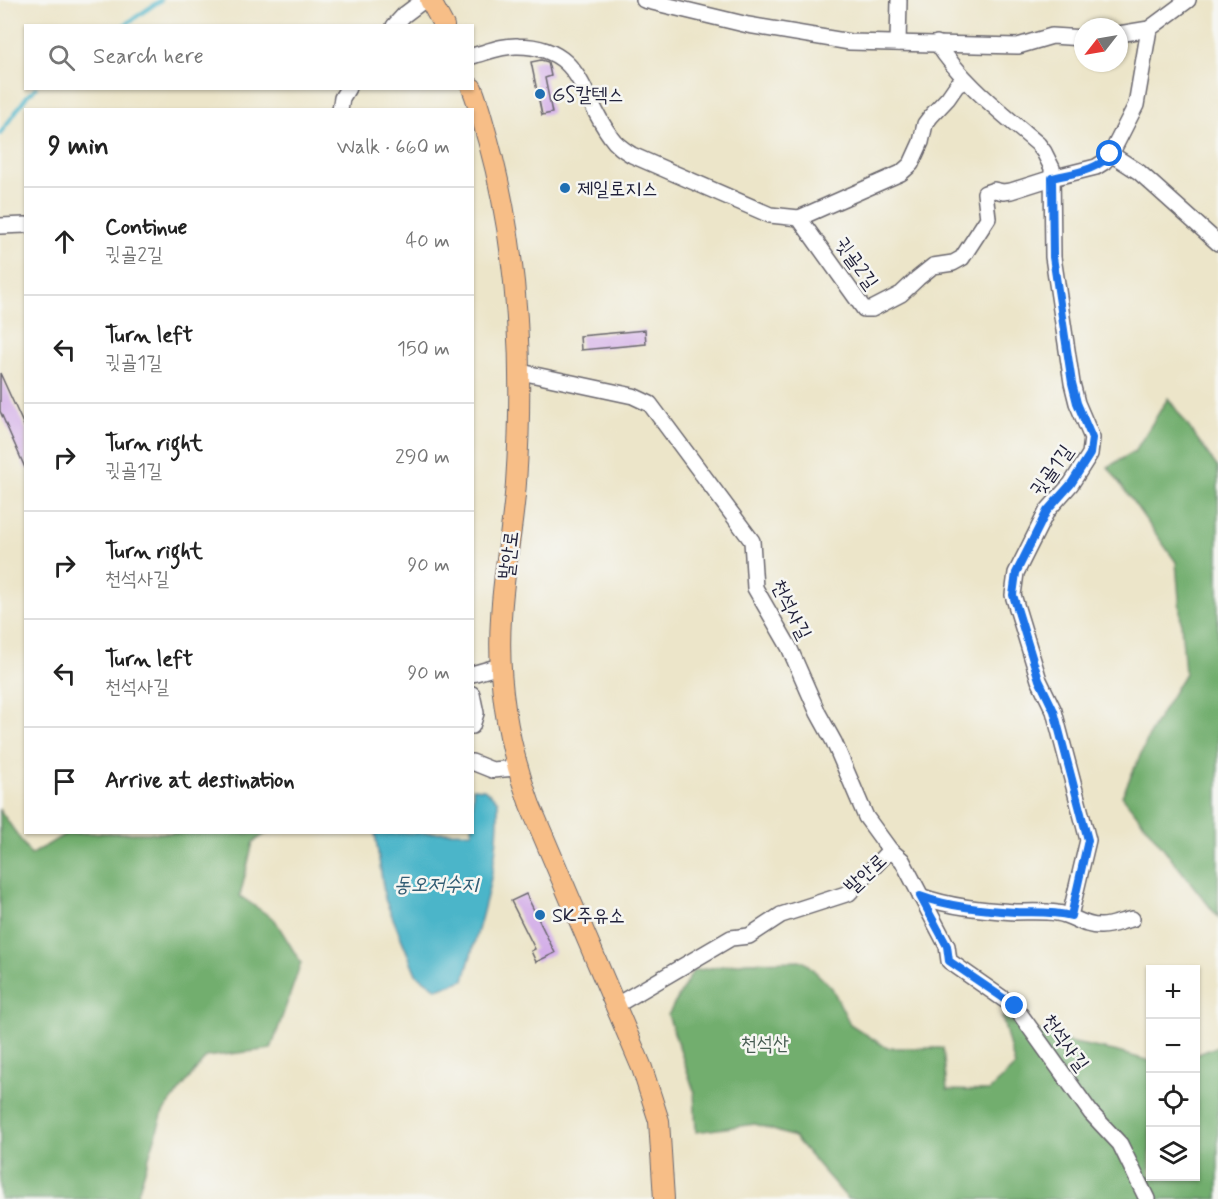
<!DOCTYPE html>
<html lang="en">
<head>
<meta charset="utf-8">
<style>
	body { margin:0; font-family:Mynerve,"Poor Story",sans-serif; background:#f6f6f6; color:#222 }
	.controls { position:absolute; right:18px; bottom:18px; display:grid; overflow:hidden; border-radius:0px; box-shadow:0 2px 4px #0004 }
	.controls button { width:54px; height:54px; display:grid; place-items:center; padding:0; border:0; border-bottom:2px solid #e0e0e0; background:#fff; color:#222; font:30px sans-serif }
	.compass { position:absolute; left:1074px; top:18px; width:54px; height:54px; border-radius:50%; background:#fff; box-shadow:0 2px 4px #0004; rotate:239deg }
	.stop { position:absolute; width:18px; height:18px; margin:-14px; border:4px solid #1a73e8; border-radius:50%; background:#fff }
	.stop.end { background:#1a73e8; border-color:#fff; box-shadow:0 2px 6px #0008 }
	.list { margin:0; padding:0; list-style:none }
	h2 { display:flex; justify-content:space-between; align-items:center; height:78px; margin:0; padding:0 24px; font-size:26px }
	h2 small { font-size:20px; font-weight:400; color:#767676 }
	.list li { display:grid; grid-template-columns:39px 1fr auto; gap:18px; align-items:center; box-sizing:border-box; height:108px; padding:0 24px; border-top:2px solid #e0e0e0 }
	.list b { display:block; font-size:22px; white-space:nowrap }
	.list p { margin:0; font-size:20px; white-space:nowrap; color:#767676 }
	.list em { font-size:20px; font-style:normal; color:#767676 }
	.icon { flex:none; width:33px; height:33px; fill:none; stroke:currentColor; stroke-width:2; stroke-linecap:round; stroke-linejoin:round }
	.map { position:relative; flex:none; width:1218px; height:1199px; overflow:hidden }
	.search { position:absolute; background:#fff; box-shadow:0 2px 4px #0004; left:24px; top:24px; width:450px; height:66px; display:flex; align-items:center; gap:15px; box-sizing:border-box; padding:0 21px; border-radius:0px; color:#767676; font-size:22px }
	.panel { position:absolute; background:#fff; box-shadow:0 2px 4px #0004; left:24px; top:108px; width:450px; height:726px; border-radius:0px }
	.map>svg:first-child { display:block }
	.forest { fill:#72ae6e; stroke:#4a6854; stroke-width:1.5 }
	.water { fill:#4bb5c9; stroke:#366c82; stroke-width:1.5 }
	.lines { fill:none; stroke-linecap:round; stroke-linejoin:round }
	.stream { stroke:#4bb5c9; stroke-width:4 }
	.building { fill:#d3ade8 }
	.minor-casing { stroke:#69666d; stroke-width:18 }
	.major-casing { stroke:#69666d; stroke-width:22 }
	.minor { stroke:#fff; stroke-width:15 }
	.major { stroke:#f7be87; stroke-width:20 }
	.route { stroke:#1a73e8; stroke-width:8 }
	.poi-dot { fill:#1f6fb2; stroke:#f6f6f2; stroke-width:2 }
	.labels { text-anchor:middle; stroke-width:5; stroke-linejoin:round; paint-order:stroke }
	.poi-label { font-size:20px; fill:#22223b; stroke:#f6f6f2; text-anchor:start }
	.street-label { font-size:20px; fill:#22223b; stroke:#f6f6f2 }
	.park-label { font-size:20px; fill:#485d53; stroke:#f6f6f2 }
	.water-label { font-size:21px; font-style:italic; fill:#325d74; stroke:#f6f6f2 }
</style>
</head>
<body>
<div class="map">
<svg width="1218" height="1199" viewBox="0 0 1218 1199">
	<rect width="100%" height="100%" fill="#f6f6f2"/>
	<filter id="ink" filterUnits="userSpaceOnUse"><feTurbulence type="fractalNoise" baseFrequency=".0167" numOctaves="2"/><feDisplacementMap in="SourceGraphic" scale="12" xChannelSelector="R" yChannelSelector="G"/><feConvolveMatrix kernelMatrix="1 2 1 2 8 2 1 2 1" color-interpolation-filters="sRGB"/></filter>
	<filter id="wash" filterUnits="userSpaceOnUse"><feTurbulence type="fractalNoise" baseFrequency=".008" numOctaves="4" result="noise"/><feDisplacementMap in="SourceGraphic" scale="24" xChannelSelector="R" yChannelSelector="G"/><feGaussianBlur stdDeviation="1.35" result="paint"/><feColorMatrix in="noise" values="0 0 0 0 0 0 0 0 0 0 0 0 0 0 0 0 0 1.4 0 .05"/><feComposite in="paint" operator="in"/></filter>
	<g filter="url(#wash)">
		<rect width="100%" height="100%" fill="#ece5c9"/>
		<!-- forest -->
		<g class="forest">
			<path d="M 1168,398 L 1218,468 L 1218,917 L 1122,796 L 1152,729 L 1185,673 L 1176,562 L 1108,467 L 1135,451 Z"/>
			<path d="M 0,810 L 31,855 L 67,833 L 267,833 L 253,842 L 240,896 L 275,920 L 301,963 L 271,1049 L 206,1057 L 163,1112 L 136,1199 L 0,1199 Z"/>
			<path d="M 804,961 L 832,988 L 850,1024 L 887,1048 L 943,1048 L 947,1090 L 989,1091 L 1015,1066 L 1002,1017 L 1069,1042 L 1114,1051 L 1150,1061 L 1150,1176 L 1196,1176 L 1196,1055 L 1218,1046 L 1218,1199 L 848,1199 L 794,1137 L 755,1124 L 696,1132 L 694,1091 L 668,1015 L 693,971 L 746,962 Z"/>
		</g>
		<!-- water -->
		<path class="water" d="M 473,788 L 484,789 L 498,801 C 501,862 480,921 464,980 L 437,989 L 416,974 L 385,899 L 375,833 L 472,832 Z"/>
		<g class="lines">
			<!-- stream -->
			<g class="stream">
				<path d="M 123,26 L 161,0"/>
				<path d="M 0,134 L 27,96 L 36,88"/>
			</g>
		</g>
		<g id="blocks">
			<!-- building -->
			<g class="building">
				<path d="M 541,60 L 548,62 L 551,76 L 545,78 L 552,113 L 542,115 L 531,62 Z"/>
				<path d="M 645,330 L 646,344 L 581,350 L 580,336 Z"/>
				<path d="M 0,373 L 26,430 L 26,470 L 0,411 Z"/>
				<path d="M 526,894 L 555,953 L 536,962 L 531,951 L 535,949 L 511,901 Z"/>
			</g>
		</g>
	</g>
	<g filter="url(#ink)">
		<use href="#blocks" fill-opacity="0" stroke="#69666d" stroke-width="1.5"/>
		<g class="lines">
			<defs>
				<g id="minor">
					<path d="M 644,0 L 748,25 L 850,42 L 1018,46 L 1052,36 L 1083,38"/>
					<path d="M 394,26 L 404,15 L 424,0"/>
					<path d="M 1119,34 L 1149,29 L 1188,0"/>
					<path d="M 898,43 L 899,0"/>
					<path d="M 937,43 C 963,84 1001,112 1038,144 L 1044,152 L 1052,168 L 1053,257 L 1072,383 L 1077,403 L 1092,438 L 1090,454 L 1071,484 L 1047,511 L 1016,573 L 1013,595 L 1039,680 L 1054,711 L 1088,840 L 1070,916"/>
					<path d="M 472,56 C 487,52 504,45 518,46 C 583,47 580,96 611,137 C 616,145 624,150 632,155 L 770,215 L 799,218 L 864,309 L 872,309 L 901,294 L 918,278 L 933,266 L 953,263 L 962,258 L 988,218 L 985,193 L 994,190 L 1003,192 L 1011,191 L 1052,178 L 1096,167 L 1104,162 L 1111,154 L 1139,172 L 1218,243"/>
					<path d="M 340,110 L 342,98 L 348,88"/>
					<path d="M 1111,154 L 1136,105 L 1149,29"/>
					<path d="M 799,218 L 901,173 L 911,164 L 921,142 L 925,124 L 931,116 L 948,98 L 957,85 L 965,81"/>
					<path d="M 0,226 L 26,225"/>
					<path d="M 521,372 L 633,396 L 650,404 L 752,541 L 755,588 L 789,647 L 818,713 L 834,742 L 866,817 L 890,850 L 902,860 L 947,946 L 949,961 L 1015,1007 L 1091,1113 L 1120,1144 L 1147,1199"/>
					<path d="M 472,674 L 500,666"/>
					<path d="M 472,694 L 476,713 L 472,726"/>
					<path d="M 472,762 L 492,770 L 517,768"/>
					<path d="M 920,896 C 950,907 983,910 1015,912 C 1029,912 1044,911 1057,913 C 1073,915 1084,927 1101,926 C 1111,926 1122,921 1132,919"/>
					<path d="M 615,1006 L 731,938 L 749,936 L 781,915 L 849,893 L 890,850"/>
				</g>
				<g id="major">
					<path d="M 430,0 L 444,26"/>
					<path d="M 472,88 C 479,105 483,123 488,140 C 519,252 524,367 516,483 C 513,528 503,573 501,618 C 497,682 508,745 530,805 L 642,1068 L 659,1121 L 664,1199"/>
				</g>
			</defs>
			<!-- minor casing -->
			<use href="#minor" class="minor-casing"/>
			<!-- major casing -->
			<use href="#major" class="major-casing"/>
			<!-- minor -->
			<use href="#minor" class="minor"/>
			<!-- major -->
			<use href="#major" class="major"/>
		</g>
	</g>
	<g class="lines" filter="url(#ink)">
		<!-- route -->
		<path class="route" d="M 1015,1006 L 949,961 L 947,946 L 920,896 C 950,907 983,910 1015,912 C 1034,913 1052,911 1071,916 L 1088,840 L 1054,711 L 1039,680 L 1013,595 L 1016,573 L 1047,511 L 1071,484 L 1090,454 L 1092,438 L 1077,403 L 1072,383 L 1053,257 L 1052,178 C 1072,173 1098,171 1110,154"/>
	</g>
	<!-- markers -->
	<g class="poi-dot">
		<circle cx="540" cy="94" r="6"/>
		<circle cx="565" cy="188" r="6"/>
		<circle cx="540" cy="915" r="6"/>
	</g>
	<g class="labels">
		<!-- poi labels -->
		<g class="poi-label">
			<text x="552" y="101">GS칼텍스</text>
			<text x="577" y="195">제일로지스</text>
			<text x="552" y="922">SK주유소</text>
		</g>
		<!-- street labels -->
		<g class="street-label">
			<text transform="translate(857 263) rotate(54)" y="7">귓골2길</text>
			<text transform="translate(1051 470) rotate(-55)" y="7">귓골1길</text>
			<text transform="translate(508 555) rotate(-83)" y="7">발안로</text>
			<text transform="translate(792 609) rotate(63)" y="7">천석사길</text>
			<text transform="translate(865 873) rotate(-43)" y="7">발안로</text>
			<text transform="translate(1066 1042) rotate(54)" y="7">천석사길</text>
		</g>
		<!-- park labels -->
		<g class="park-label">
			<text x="765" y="1050">천석산</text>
		</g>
		<!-- water labels -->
		<g class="water-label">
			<text x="436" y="891">동오저수지</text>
		</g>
	</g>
</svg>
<div class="controls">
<button>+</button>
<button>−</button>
<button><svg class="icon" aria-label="locate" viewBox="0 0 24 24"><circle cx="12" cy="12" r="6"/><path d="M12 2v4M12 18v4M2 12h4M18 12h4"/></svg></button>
<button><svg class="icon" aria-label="layers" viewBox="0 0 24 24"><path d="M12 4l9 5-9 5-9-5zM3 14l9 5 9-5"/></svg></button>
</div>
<svg class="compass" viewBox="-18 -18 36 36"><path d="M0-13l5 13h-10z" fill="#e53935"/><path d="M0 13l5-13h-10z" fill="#767676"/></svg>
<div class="stop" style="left:1110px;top:154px"></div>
<div class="stop end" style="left:1015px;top:1006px"></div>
<div class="search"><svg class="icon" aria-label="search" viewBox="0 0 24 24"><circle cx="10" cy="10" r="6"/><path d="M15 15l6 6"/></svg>Search here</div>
<section class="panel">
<h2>9 min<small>Walk · 660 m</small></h2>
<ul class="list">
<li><svg class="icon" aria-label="ahead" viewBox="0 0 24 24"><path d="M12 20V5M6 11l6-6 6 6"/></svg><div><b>Continue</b><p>귓골2길</p></div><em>40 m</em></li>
<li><svg class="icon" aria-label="left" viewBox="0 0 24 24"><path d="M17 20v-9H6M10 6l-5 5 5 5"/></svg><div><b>Turn left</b><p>귓골1길</p></div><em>150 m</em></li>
<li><svg class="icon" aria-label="right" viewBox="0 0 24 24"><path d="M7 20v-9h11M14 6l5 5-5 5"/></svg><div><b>Turn right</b><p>귓골1길</p></div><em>290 m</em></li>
<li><svg class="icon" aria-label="right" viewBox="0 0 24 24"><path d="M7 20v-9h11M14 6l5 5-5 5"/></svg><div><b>Turn right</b><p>천석사길</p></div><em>90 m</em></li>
<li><svg class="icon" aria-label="left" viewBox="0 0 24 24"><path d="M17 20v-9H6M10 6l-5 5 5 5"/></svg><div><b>Turn left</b><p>천석사길</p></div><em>90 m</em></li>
<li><svg class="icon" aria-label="arrive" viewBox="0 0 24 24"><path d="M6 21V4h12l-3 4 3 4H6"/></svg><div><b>Arrive at destination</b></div></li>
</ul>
</section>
</div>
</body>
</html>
